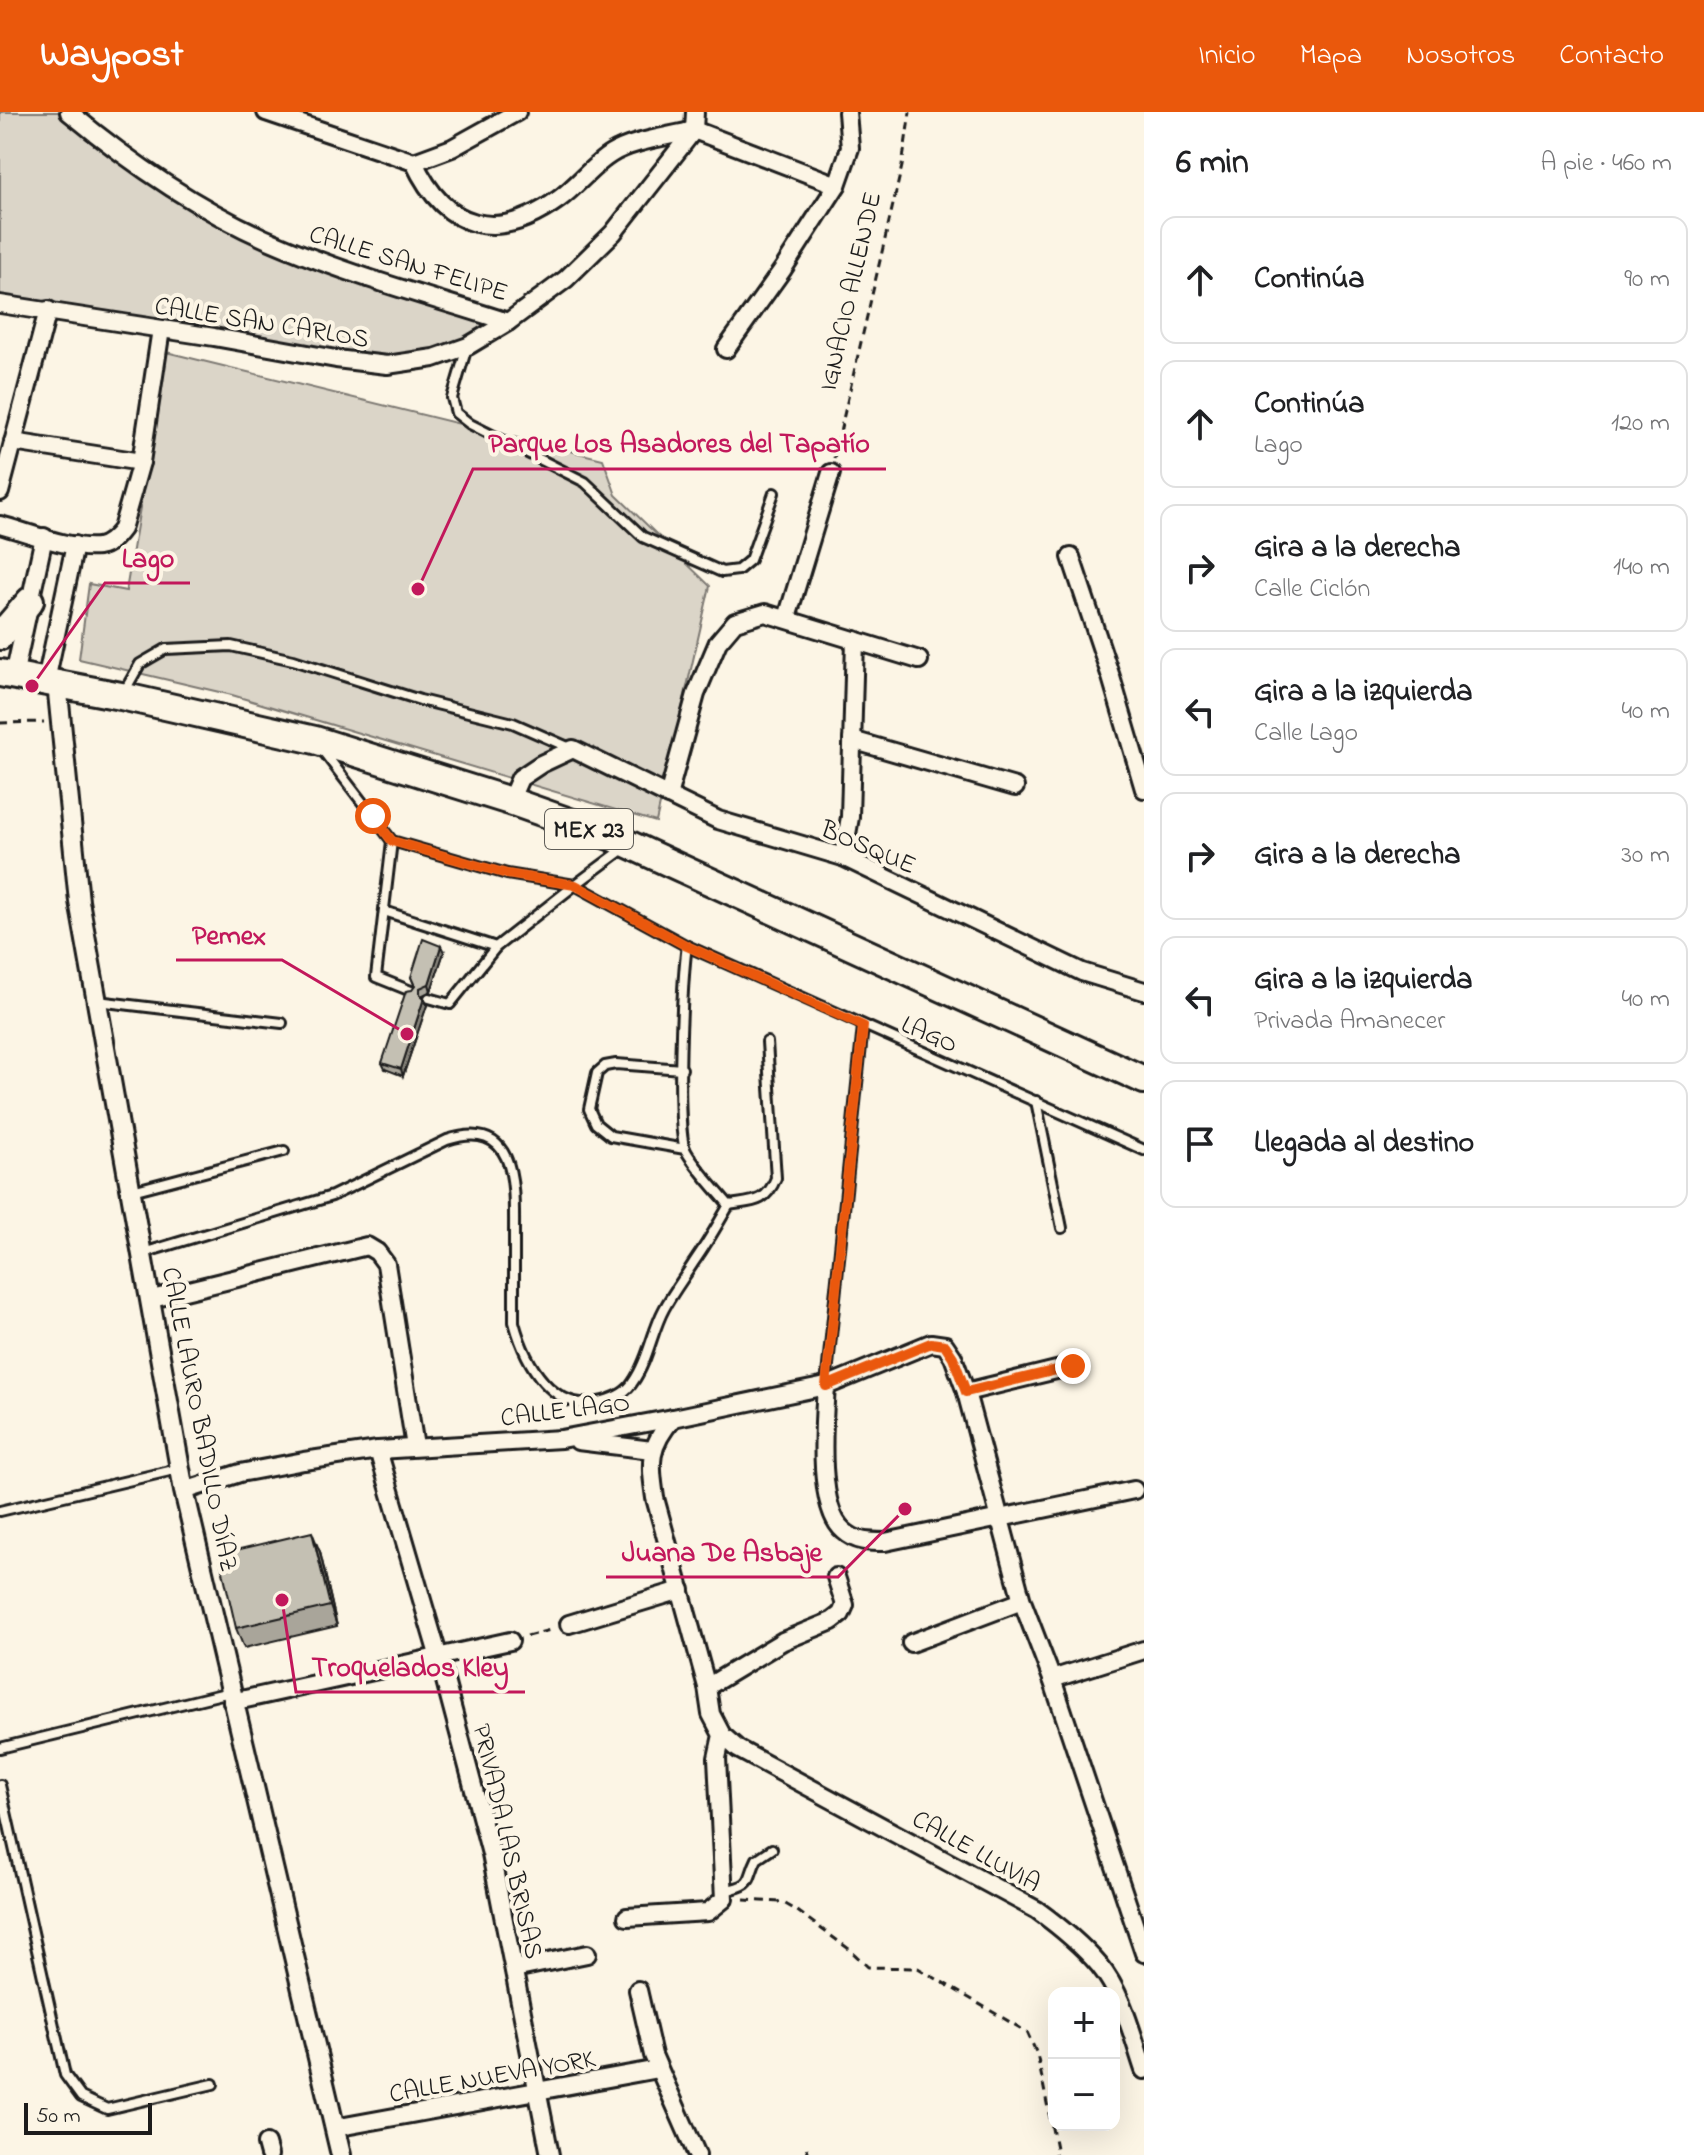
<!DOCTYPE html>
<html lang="es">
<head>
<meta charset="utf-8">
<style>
	body { margin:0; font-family:"Indie Flower",sans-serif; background:#f2f2f2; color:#202124 }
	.controls { position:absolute; right:24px; bottom:24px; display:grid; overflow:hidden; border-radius:16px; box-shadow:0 8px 32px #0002 }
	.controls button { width:72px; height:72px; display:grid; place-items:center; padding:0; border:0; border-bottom:2px solid #e0e0e0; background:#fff; color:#202124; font:40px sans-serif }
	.scale { position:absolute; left:24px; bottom:20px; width:128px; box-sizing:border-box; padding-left:8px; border:4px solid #1c1c1c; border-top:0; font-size:22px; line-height:28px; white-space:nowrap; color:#1c1c1c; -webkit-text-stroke:6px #fcf5e5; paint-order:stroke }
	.stop { position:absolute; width:24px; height:24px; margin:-18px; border:6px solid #ea580c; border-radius:50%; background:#fff }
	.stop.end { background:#ea580c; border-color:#fff; box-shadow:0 2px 8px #0008 }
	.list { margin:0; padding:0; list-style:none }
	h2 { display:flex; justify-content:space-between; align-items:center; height:104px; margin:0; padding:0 32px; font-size:34px }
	h2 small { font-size:26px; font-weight:400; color:#757577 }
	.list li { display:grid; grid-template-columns:52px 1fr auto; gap:24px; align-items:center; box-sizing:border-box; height:128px; margin:0 16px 16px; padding:0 16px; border:2px solid #e0e0e0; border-radius:16px }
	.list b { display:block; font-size:30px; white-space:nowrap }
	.list p { margin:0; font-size:26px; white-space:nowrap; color:#757577 }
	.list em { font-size:26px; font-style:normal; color:#757577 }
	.icon { flex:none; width:44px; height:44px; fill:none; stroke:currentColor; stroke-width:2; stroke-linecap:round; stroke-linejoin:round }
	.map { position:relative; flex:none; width:1144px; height:2043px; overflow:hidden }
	header { display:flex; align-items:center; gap:48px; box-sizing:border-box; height:112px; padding:0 40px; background:#ea580c; color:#fff }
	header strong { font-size:38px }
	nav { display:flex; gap:44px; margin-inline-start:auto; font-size:28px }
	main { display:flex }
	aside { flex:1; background:#fff }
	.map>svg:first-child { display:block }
	.green { fill:#dbd5c8; stroke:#7c7872; stroke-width:2 }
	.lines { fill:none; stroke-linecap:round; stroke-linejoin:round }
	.service-casing { stroke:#1c1c1c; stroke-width:14 }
	.minor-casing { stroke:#1c1c1c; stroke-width:22 }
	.tertiary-casing { stroke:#1c1c1c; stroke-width:24 }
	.trunk-casing { stroke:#1c1c1c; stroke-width:32 }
	.path { stroke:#1c1c1c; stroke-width:3; stroke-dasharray:8 6; stroke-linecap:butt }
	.service { stroke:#fcf5e5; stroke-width:8 }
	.minor { stroke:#fcf5e5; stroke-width:16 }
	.tertiary { stroke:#fcf5e5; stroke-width:18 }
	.trunk { stroke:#fcf5e5; stroke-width:26 }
	.wall { fill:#a9a59a; stroke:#1c1c1c; stroke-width:2 }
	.shaded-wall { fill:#89867d; stroke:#1c1c1c; stroke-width:2 }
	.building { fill:#c4c0b3; stroke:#1c1c1c; stroke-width:2 }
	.route { stroke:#ea580c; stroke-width:10 }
	.labels { text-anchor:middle; stroke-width:8; stroke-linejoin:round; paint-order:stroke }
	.shield { fill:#fcf5e5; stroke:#5f5d58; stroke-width:2 }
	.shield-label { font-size:24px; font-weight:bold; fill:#1c1c1c }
	.street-label { font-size:26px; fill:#1c1c1c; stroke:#fcf5e5 }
	.leader { fill:none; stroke:#c2185b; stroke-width:3 }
	.callout-dot { fill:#c2185b; stroke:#fcf5e5; stroke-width:3 }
	.callout-label { font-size:28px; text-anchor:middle; font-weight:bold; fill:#c2185b; stroke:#fcf5e5; stroke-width:8; stroke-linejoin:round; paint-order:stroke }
</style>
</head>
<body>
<header>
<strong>Waypost</strong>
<nav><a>Inicio</a><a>Mapa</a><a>Nosotros</a><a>Contacto</a></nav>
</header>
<main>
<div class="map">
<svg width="1144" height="2043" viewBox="0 0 1144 2043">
	<rect width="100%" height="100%" fill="#fcf5e5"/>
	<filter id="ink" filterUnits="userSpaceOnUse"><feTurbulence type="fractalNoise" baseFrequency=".0125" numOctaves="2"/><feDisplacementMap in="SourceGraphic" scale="16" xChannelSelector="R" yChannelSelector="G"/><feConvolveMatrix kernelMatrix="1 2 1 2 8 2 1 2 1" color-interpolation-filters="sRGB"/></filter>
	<g filter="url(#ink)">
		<!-- green -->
		<g class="green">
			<path d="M 0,0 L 70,0 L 179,80 L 391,174 L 496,217 L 447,241 L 387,253 L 0,191 Z"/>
			<path d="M 166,240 L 603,347 L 616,383 L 710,474 L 656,710 L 232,583 L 79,547 L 89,472 L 126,479 Z"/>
		</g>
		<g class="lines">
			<defs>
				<g id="service">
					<path d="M 467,235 L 452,286 L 456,301 L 470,312 L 585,370 L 643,425 L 722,460 L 738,458 L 750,448 L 774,381"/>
					<path d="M 124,580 L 140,552 L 166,537 L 231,534 L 293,548 L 420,588 L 513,611 L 570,636"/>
					<path d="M 323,639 L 392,729 L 507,762 L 575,773 L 626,735"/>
					<path d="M 392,729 L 376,865 L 411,879"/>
					<path d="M 384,799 L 496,835"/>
					<path d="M 429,886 L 450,892 L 496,835 L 575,773 L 687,834 L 1144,1038"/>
					<path d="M 97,889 L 282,911"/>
					<path d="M 682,957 L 616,952 L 605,954 L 597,961 L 589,997 L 596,1012 L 611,1024 L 685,1037"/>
					<path d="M 1036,989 L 1062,1116"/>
					<path d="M 132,1079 L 284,1039"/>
					<path d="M 729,1093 C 754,1089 766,1091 776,1066 L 767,930"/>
					<path d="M 143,1141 L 332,1084 L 447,1028 C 519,1005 514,1076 514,1123 C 514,1152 514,1181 514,1210 C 525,1251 553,1303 603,1289 C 614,1286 627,1280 633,1270 C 648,1249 652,1219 664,1197 C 673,1180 684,1166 694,1150 C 707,1132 718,1112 729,1093 C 715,1076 697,1058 686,1039 C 675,1020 682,862 687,834"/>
					<path d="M 826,1273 L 863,914"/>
					<path d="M 0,1399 L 178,1357"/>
					<path d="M 0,1636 L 230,1580"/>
					<path d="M 0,1673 L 65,1963 L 81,1985 L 107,1997 L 213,1972"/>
					<path d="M 724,1779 C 756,1772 746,1769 757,1747 L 772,1737"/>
				</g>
				<g id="minor">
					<path d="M 69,0 C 134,54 207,104 287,136 C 359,166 434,186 508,210"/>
					<path d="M 266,0 L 414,50 L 452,36 L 517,0"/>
					<path d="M 694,18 L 837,73"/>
					<path d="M 694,18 L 695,0"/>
					<path d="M 414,50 C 446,119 498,131 559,87 C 577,74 594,52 611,42 C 634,28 668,25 694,18"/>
					<path d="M 0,192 L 214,225 L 336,247 L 387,253 L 434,246 L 468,234 L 508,210 L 566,167 L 613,121 L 694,18"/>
					<path d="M 726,237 L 783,157 L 837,73 L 850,36 L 847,0"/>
					<path d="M 13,330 L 141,350"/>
					<path d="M 0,380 L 48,198"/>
					<path d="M 0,413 C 27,420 71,438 98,435 C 109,433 116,425 122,417 L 141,350 L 161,217"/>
					<path d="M 1071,445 L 1111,565 L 1144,677"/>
					<path d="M 787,506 L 831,361"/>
					<path d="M 14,564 L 44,425"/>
					<path d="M 46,569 L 75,433"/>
					<path d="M 852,628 L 1015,675"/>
					<path d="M 668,684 L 696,582 L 718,530 L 735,510 L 765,501 L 919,548"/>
					<path d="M 510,689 L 520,666 L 541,652 L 573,637 L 718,708 L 843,745 L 1082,860 L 1144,879"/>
					<path d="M 843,745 L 850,705 L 855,528"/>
					<path d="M 152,1187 L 367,1134 L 377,1140 L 386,1152 L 415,1335"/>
					<path d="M 826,1274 C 824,1308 816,1396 844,1419 C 856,1430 870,1430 885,1430 L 1134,1378"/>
					<path d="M 966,1280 L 1073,1254"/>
					<path d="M 578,1329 L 652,1338"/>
					<path d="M 378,1338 L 439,1546 L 491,1742 L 550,2043"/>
					<path d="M 184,1379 L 240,1361 L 304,1349 L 378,1338 L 561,1327 L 673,1306 L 826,1274 L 931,1231 L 945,1233 L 953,1245 L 966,1280 L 1022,1489 L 1052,1567 L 1144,1841"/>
					<path d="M 569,1512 L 681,1478"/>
					<path d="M 911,1531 L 1022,1489"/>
					<path d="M 1052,1567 L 1144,1538"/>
					<path d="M 707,1575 L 783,1529 L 832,1509 L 841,1502 L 845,1493 L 836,1465"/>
					<path d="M 232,1590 L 510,1529"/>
					<path d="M 722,1623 L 738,1637 L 1037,1798 C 1059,1814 1081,1832 1099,1853 C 1123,1882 1132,1923 1144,1958"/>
					<path d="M 627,1805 L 708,1800 L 724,1787 L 717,1646 L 722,1623 L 711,1602 L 707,1575 L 655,1386 C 650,1350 648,1335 673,1306"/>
					<path d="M 514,1857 L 587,1842"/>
					<path d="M 638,1878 L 653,1943 L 697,2043"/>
					<path d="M 334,2016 L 658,1957"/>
					<path d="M 266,2032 L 269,2043"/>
				</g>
				<path id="tertiary" d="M 57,571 L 79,789 L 184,1379 L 341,2043"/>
				<g id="trunk">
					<path d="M 0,524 L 30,489"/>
					<path d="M 0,561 L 121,584 L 315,628 L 510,689 L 615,726 L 1144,968"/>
				</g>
			</defs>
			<!-- service casing -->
			<use href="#service" class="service-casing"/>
			<!-- minor casing -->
			<use href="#minor" class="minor-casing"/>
			<!-- tertiary casing -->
			<use href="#tertiary" class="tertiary-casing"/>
			<!-- trunk casing -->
			<use href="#trunk" class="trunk-casing"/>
			<!-- path -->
			<g class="path">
				<path d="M 834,346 L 902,54 L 910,0"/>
				<path d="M 0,611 L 44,610"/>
				<path d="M 527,1524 L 554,1517"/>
				<path d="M 744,1788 L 782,1790 L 796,1798 L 849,1837 L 868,1855 L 918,1856 L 1027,1920 L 1037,1942 L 1056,2036 L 1055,2043"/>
				<path d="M 807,2036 L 809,2043"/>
			</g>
			<!-- service -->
			<use href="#service" class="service"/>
			<!-- minor -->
			<use href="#minor" class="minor"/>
			<!-- tertiary -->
			<use href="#tertiary" class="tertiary"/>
			<!-- trunk -->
			<use href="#trunk" class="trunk"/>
		</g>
		<!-- wall -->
		<g class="wall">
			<path d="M 444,840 L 431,879 L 423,883 L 427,893 L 403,964 L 385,957 L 382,951 L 415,875 L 411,865 Z"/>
			<path d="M 320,1440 L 337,1514 L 244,1536 L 236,1516 Z"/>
		</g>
		<!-- shaded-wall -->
		<g class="shaded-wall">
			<path d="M 441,834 L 444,840 L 431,879 L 429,872 Z"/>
			<path d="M 424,886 L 427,893 L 403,964 L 401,957 Z"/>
			<path d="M 312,1420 L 320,1440 L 337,1514 L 330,1494 Z"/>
		</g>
		<!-- building -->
		<g class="building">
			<path d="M 423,827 L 441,834 L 429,872 L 420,876 L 420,882 L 424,886 L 401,957 L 382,951 L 406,879 L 412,878 L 415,874 L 411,865 Z"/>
			<path d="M 312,1420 L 330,1494 L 236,1516 L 219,1442 Z"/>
		</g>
	</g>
	<g class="lines" filter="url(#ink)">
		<!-- route -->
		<path class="route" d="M 373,704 L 392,729 L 507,762 L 575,773 L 687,834 L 863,914 L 826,1274 L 931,1231 L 945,1233 L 953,1245 L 966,1280 L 1073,1254"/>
	</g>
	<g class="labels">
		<!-- shield labels -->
		<rect class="shield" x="545" y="697" width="88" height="40" rx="6"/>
		<g class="shield-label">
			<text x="589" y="725">MEX 23</text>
		</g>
		<!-- street labels -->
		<g class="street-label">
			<text transform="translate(409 150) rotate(17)" y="9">CALLE SAN FELIPE</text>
			<text transform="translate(849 179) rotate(-77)" y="9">IGNACIO ALLENDE</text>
			<text transform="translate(262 209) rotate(9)" y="9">CALLE SAN CARLOS</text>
			<text transform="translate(869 734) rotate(23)" y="9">BOSQUE</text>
			<text transform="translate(930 921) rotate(23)" y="9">LAGO</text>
			<text transform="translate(565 1297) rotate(-7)" y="9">CALLE LAGO</text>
			<text transform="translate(201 1307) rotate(79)" y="9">CALLE LAURO BADILLO DÍAZ</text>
			<text transform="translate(509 1729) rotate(77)" y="9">PRIVADA LAS BRISAS</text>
			<text transform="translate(977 1738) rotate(29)" y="9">CALLE LLUVIA</text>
			<text transform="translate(492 1963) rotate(-10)" y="9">CALLE NUEVA YORK</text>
		</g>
	</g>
	<!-- callouts -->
	<path class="leader" d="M418 477L473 357H886M32 574L105 471H190M407 922L282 848H176M905 1397L838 1465H606M282 1488L296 1580H525"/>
	<g class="callout-dot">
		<circle cx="418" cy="477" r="8"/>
		<circle cx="32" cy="574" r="8"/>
		<circle cx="407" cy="922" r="8"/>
		<circle cx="905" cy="1397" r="8"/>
		<circle cx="282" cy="1488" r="8"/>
	</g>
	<g class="callout-label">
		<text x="679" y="340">Parque Los Asadores del Tapatío</text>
		<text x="148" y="455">Lago</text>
		<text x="229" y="832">Pemex</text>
		<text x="722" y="1449">Juana De Asbaje</text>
		<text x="410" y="1564">Troquelados Kley</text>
	</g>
</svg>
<div class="controls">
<button>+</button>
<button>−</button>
</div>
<div class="scale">50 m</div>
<div class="stop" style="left:373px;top:704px"></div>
<div class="stop end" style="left:1073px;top:1254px"></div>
</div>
<aside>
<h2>6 min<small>A pie · 460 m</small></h2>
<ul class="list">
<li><svg class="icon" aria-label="ahead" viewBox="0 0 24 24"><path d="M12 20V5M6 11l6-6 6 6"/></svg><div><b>Continúa</b></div><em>90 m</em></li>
<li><svg class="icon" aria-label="ahead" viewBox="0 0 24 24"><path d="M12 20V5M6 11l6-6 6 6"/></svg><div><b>Continúa</b><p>Lago</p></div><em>120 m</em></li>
<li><svg class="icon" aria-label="right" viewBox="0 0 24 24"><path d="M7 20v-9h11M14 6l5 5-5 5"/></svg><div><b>Gira a la derecha</b><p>Calle Ciclón</p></div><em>140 m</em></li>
<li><svg class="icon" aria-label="left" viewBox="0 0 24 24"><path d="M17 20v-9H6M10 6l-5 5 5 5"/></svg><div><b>Gira a la izquierda</b><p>Calle Lago</p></div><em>40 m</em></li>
<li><svg class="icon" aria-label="right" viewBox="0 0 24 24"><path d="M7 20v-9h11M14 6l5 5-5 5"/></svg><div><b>Gira a la derecha</b></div><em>30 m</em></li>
<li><svg class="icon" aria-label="left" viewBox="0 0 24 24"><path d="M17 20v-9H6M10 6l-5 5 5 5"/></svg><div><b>Gira a la izquierda</b><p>Privada Amanecer</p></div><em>40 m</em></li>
<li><svg class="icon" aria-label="arrive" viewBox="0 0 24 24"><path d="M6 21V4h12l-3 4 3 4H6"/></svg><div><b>Llegada al destino</b></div></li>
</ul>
</aside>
</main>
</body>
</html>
